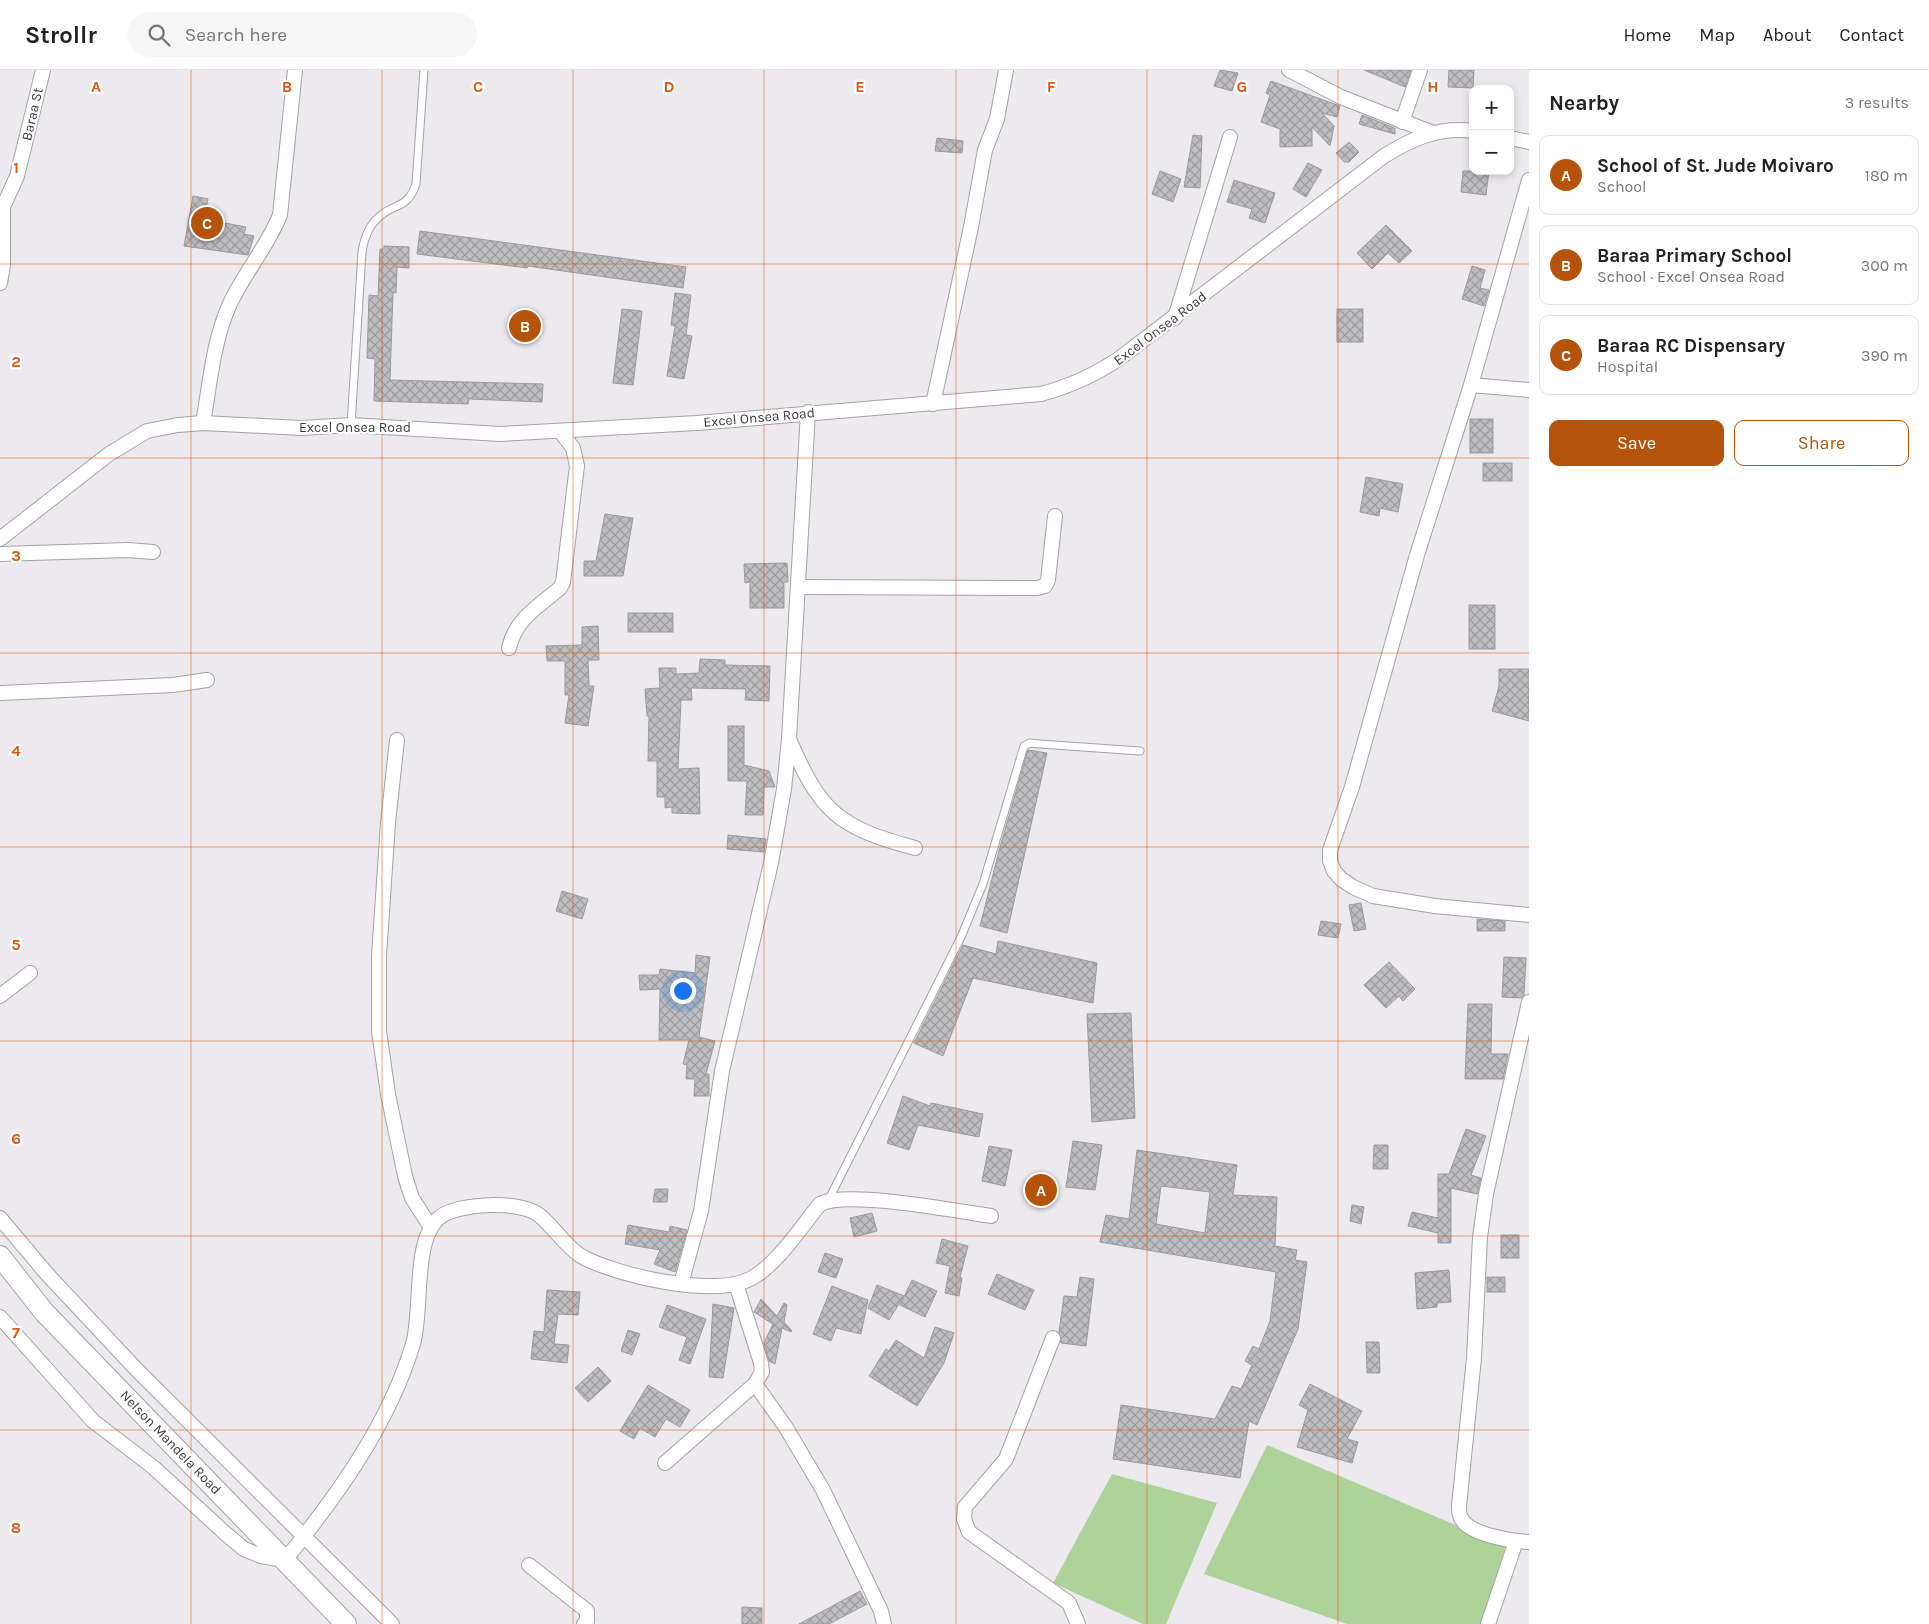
<!DOCTYPE html>
<html lang="en">
<head>
<meta charset="utf-8">
<style>
	body { margin:0; font-family:Karla,sans-serif; background:#f6f6f6; color:#222 }
	.controls { position:absolute; right:15px; top:15px; display:grid; overflow:hidden; border-radius:10px; box-shadow:0 2px 8px #0003 }
	.controls button { width:45px; height:45px; display:grid; place-items:center; padding:0; border:0; border-bottom:1px solid #e0e0e0; background:#fff; color:#222; font:25px sans-serif }
	.you { position:absolute; left:682px; top:920px; width:18px; height:18px; margin:-12px; border:4px solid #fff; border-radius:50%; background:#1a73e8; box-shadow:0 0 0 8px #1a73e833 }
	.badge { display:grid; place-items:center; width:32px; height:32px; border-radius:50%; background:#b45309; color:#fff; font-size:16px; font-weight:700 }
	.pin { position:absolute; translate:-50% -50%; border:2px solid #fff; box-shadow:0 1px 5px #0006 }
	.list { margin:0; padding:0; list-style:none }
	h2 { display:flex; justify-content:space-between; align-items:center; height:65px; margin:0; padding:0 20px; font-size:21px }
	h2 small { font-size:16px; font-weight:400; color:#767676 }
	.list li { display:grid; grid-template-columns:32px 1fr auto; gap:15px; align-items:center; box-sizing:border-box; height:80px; margin:0 10px 10px; padding:0 10px; border:1px solid #e0e0e0; border-radius:10px }
	.list b { display:block; font-size:19px; white-space:nowrap }
	.list p { margin:0; font-size:16px; white-space:nowrap; color:#767676 }
	.list em { font-size:16px; font-style:normal; color:#767676 }
	.actions { display:flex; gap:10px; padding:15px 20px }
	.actions a { flex:1; padding:11px 0; border:1px solid #b45309; border-radius:10px; text-align:center; font-size:18px; color:#b45309 }
	.actions .main { background:#b45309; color:#fff }
	.icon { flex:none; width:28px; height:28px; fill:none; stroke:currentColor; stroke-width:2; stroke-linecap:round; stroke-linejoin:round }
	.map { position:relative; flex:none; width:1529px; height:1554px; overflow:hidden }
	header { display:flex; align-items:center; gap:30px; box-sizing:border-box; height:70px; padding:0 25px; background:#fff; border-bottom:1px solid #e0e0e0 }
	header strong { font-size:24px }
	nav { display:flex; gap:28px; margin-inline-start:auto; font-size:18px }
	.search { width:350px; height:45px; background:#f6f6f6; display:flex; align-items:center; gap:12px; box-sizing:border-box; padding:0 18px; border-radius:28px; color:#767676; font-size:19px }
	main { display:flex }
	aside { flex:1; background:#fff }
	.map>svg:first-child { display:block }
	.garden { fill:#aed39a }
	.building { fill:url(#building-cross-hatch); stroke:#9b999c; fill-rule:evenodd }
	.lines { fill:none; stroke-linecap:round; stroke-linejoin:round }
	.lane-casing { stroke:#a3a1a4; stroke-width:9 }
	.street-casing { stroke:#a3a1a4; stroke-width:16 }
	.secondary-casing { stroke:#a3a1a4; stroke-width:22 }
	.lane { stroke:#fff; stroke-width:7 }
	.street { stroke:#fff; stroke-width:14 }
	.secondary { stroke:#fff; stroke-width:20 }
	.grid { fill:none; stroke:#df580e; stroke-width:1; stroke-opacity:0.55 }
	.labels { text-anchor:middle; stroke-width:4.5; stroke-linejoin:round; paint-order:stroke }
	.street-label { font-size:14px; fill:#3c3b3d; stroke:#fff }
	.grid-label { font-size:16px; text-anchor:middle; font-weight:bold; fill:#df580e; stroke:#fff; stroke-width:4.5; stroke-linejoin:round; paint-order:stroke }
</style>
</head>
<body>
<header>
<strong>Strollr</strong>
<div class="search"><svg class="icon" aria-label="search" viewBox="0 0 24 24"><circle cx="10" cy="10" r="6"/><path d="M15 15l6 6"/></svg>Search here</div>
<nav><a>Home</a><a>Map</a><a>About</a><a>Contact</a></nav>
</header>
<main>
<div class="map">
<svg width="1529" height="1554" viewBox="0 0 1529 1554">
	<defs>
		<pattern id="building-cross-hatch" width="8" height="8" patternUnits="userSpaceOnUse" patternTransform="scale(1.25)"><rect width="8" height="8" fill="#bebdc0"/><path d="M0 0l8 8M0 8l8-8" fill="none" stroke="#9c9b9d"/></pattern>
	</defs>
	<rect width="100%" height="100%" fill="#eceaee"/>
	<!-- garden -->
	<g class="garden">
		<path d="M 1267,1375 L 1512,1479 L 1490,1554 L 1347,1554 L 1204,1504 Z"/>
		<path d="M 1112,1404 L 1217,1433 L 1166,1554 L 1143,1554 L 1053,1513 Z"/>
	</g>
	<!-- building -->
	<g class="building">
		<path d="M 1220,0 L 1238,3 L 1232,21 L 1214,16 Z"/>
		<path d="M 1364,0 L 1411,0 L 1405,17 Z"/>
		<path d="M 1449,0 L 1474,0 L 1473,18 L 1448,17 Z"/>
		<path d="M 1271,11 L 1340,36 L 1337,47 L 1322,43 L 1334,56 L 1330,76 L 1312,57 L 1312,76 L 1280,77 L 1280,59 L 1261,52 L 1270,25 L 1266,23 Z"/>
		<path d="M 1362,45 L 1395,58 L 1395,64 L 1359,54 Z"/>
		<path d="M 1193,65 L 1202,66 L 1200,118 L 1184,117 Z"/>
		<path d="M 937,68 L 963,71 L 962,83 L 935,81 Z"/>
		<path d="M 1349,72 L 1359,82 L 1349,92 L 1344,92 L 1336,83 Z"/>
		<path d="M 1308,93 L 1322,100 L 1306,127 L 1293,119 Z"/>
		<path d="M 1160,101 L 1181,109 L 1173,132 L 1152,124 Z"/>
		<path d="M 1463,101 L 1489,101 L 1486,125 L 1461,122 Z"/>
		<path d="M 1234,110 L 1275,123 L 1265,153 L 1249,148 L 1252,139 L 1227,132 Z"/>
		<path d="M 193,126 L 208,129 L 204,149 L 246,157 L 244,164 L 254,166 L 248,185 L 184,176 Z"/>
		<path d="M 1386,155 L 1412,181 L 1399,193 L 1388,183 L 1372,199 L 1357,183 Z"/>
		<path d="M 420,161 L 686,197 L 683,218 L 528,196 L 527,198 L 417,184 Z"/>
		<path d="M 384,176 L 409,177 L 409,198 L 397,197 L 396,223 L 393,222 L 390,310 L 543,314 L 542,332 L 469,329 L 468,334 L 374,331 L 375,289 L 367,288 L 369,225 L 378,226 L 380,179 L 384,179 Z"/>
		<path d="M 1472,196 L 1485,200 L 1480,218 L 1489,220 L 1484,236 L 1462,229 Z"/>
		<path d="M 675,223 L 691,225 L 686,265 L 692,266 L 684,309 L 667,306 L 675,256 L 671,255 Z"/>
		<path d="M 622,239 L 642,241 L 633,315 L 613,313 Z"/>
		<rect x="1337" y="239" width="26" height="33"/>
		<rect x="1470" y="349" width="23" height="34"/>
		<rect x="1483" y="393" width="29" height="18"/>
		<path d="M 1366,407 L 1403,414 L 1398,442 L 1380,438 L 1379,446 L 1360,442 Z"/>
		<path d="M 605,444 L 633,448 L 623,506 L 584,506 L 584,491 L 596,491 Z"/>
		<path d="M 787,493 L 788,512 L 784,512 L 784,538 L 750,538 L 750,512 L 745,513 L 744,494 Z"/>
		<rect x="1469" y="535" width="26" height="44"/>
		<rect x="628" y="543" width="45" height="19"/>
		<path d="M 598,556 L 599,590 L 588,590 L 589,616 L 594,616 L 588,656 L 565,653 L 569,625 L 565,625 L 565,591 L 547,591 L 546,576 L 582,575 L 582,557 Z"/>
		<path d="M 700,589 L 725,590 L 725,595 L 770,596 L 769,631 L 745,630 L 746,619 L 691,618 L 692,630 L 681,630 L 678,699 L 699,698 L 700,744 L 672,743 L 672,737 L 665,738 L 665,727 L 657,727 L 657,691 L 648,691 L 649,646 L 647,646 L 645,619 L 660,618 L 659,598 L 676,598 L 676,604 L 699,603 Z"/>
		<path d="M 1499,599 L 1529,599 L 1529,651 L 1492,641 L 1499,616 Z"/>
		<path d="M 728,656 L 744,656 L 744,695 L 769,701 L 775,717 L 764,717 L 763,745 L 745,745 L 747,711 L 728,711 Z"/>
		<path d="M 1028,680 L 1047,683 L 1007,863 L 980,856 L 1000,777 Z"/>
		<path d="M 728,765 L 766,769 L 764,782 L 727,779 Z"/>
		<path d="M 562,821 L 588,829 L 582,849 L 556,841 Z"/>
		<path d="M 1361,833 L 1366,859 L 1354,861 L 1349,835 Z"/>
		<path d="M 1477,849 L 1505,851 L 1505,861 L 1477,861 Z"/>
		<path d="M 1321,851 L 1341,854 L 1338,868 L 1318,865 Z"/>
		<path d="M 998,871 L 1097,893 L 1093,933 L 973,908 L 943,986 L 914,973 L 963,875 L 996,884 Z"/>
		<path d="M 696,885 L 710,887 L 699,967 L 715,971 L 706,1004 L 709,1004 L 709,1026 L 694,1026 L 695,1009 L 686,1009 L 687,995 L 683,994 L 689,970 L 659,970 L 660,919 L 640,920 L 639,905 L 659,905 L 660,899 L 695,903 Z"/>
		<path d="M 1504,887 L 1526,888 L 1524,925 L 1522,928 L 1502,927 Z"/>
		<path d="M 1389,892 L 1415,919 L 1403,931 L 1399,926 L 1386,938 L 1364,915 Z"/>
		<path d="M 1468,934 L 1492,934 L 1491,984 L 1508,984 L 1503,1009 L 1465,1009 Z"/>
		<path d="M 1131,943 L 1135,1048 L 1092,1052 L 1087,944 Z"/>
		<path d="M 903,1026 L 930,1036 L 931,1033 L 983,1044 L 979,1067 L 918,1055 L 909,1080 L 887,1073 Z"/>
		<path d="M 1466,1059 L 1486,1066 L 1471,1105 L 1481,1108 L 1477,1124 L 1451,1118 L 1451,1173 L 1438,1173 L 1438,1163 L 1408,1156 L 1412,1142 L 1438,1148 L 1438,1104 L 1449,1104 Z"/>
		<path d="M 1073,1071 L 1102,1075 L 1095,1120 L 1066,1117 Z"/>
		<path d="M 1374,1075 L 1388,1075 L 1388,1099 L 1373,1099 Z"/>
		<path d="M 989,1076 L 1012,1080 L 1005,1116 L 982,1111 Z"/>
		<path d="M 1137,1080 L 1237,1095 L 1233,1125 L 1277,1127 L 1275,1176 L 1297,1180 L 1295,1190 L 1307,1192 L 1298,1259 L 1257,1355 L 1249,1351 L 1240,1408 L 1113,1389 L 1121,1335 L 1215,1349 L 1232,1316 L 1241,1319 L 1252,1295 L 1245,1291 L 1253,1276 L 1259,1279 L 1270,1251 L 1276,1202 L 1100,1172 L 1106,1145 L 1129,1149 ZM 1161,1116 L 1210,1122 L 1205,1163 L 1156,1154 Z"/>
		<path d="M 655,1119 L 668,1119 L 667,1132 L 653,1132 Z"/>
		<path d="M 1352,1135 L 1364,1137 L 1361,1154 L 1350,1151 Z"/>
		<path d="M 872,1143 L 877,1161 L 854,1167 L 850,1148 Z"/>
		<path d="M 628,1155 L 669,1162 L 670,1156 L 687,1160 L 675,1202 L 654,1194 L 660,1180 L 625,1174 Z"/>
		<rect x="1501" y="1165" width="18" height="23"/>
		<path d="M 942,1169 L 968,1176 L 960,1207 L 962,1208 L 959,1226 L 945,1223 L 950,1196 L 936,1193 Z"/>
		<path d="M 825,1183 L 843,1189 L 836,1208 L 818,1202 Z"/>
		<path d="M 1449,1200 L 1451,1232 L 1437,1233 L 1437,1237 L 1417,1239 L 1415,1203 Z"/>
		<path d="M 997,1204 L 1034,1220 L 1025,1240 L 988,1224 Z"/>
		<path d="M 1080,1207 L 1094,1209 L 1086,1276 L 1061,1273 L 1059,1262 L 1064,1226 L 1077,1227 Z"/>
		<rect x="1487" y="1207" width="18" height="15"/>
		<path d="M 912,1210 L 937,1221 L 925,1247 L 900,1235 Z"/>
		<path d="M 877,1215 L 904,1226 L 889,1250 L 868,1238 Z"/>
		<path d="M 832,1216 L 868,1230 L 861,1264 L 836,1258 L 831,1271 L 813,1264 Z"/>
		<path d="M 547,1220 L 580,1222 L 578,1245 L 558,1244 L 554,1274 L 569,1275 L 567,1293 L 531,1289 L 534,1261 L 544,1262 Z"/>
		<path d="M 761,1229 L 777,1246 L 784,1233 L 787,1235 L 784,1252 L 792,1261 L 791,1262 L 782,1258 L 775,1294 L 769,1291 L 764,1273 L 773,1254 L 754,1242 Z"/>
		<path d="M 713,1234 L 734,1238 L 723,1308 L 709,1307 Z"/>
		<path d="M 667,1235 L 706,1249 L 690,1294 L 679,1290 L 687,1267 L 659,1257 Z"/>
		<path d="M 935,1257 L 954,1263 L 944,1293 L 917,1336 L 869,1306 L 886,1279 L 889,1281 L 896,1270 L 924,1288 Z"/>
		<path d="M 628,1260 L 640,1264 L 632,1285 L 621,1281 Z"/>
		<path d="M 1366,1272 L 1379,1272 L 1380,1303 L 1367,1303 Z"/>
		<path d="M 598,1297 L 611,1311 L 588,1332 L 575,1318 Z"/>
		<path d="M 1310,1314 L 1362,1341 L 1347,1369 L 1358,1372 L 1352,1393 L 1297,1377 L 1308,1340 L 1299,1335 Z"/>
		<path d="M 648,1315 L 690,1340 L 680,1357 L 666,1349 L 655,1367 L 640,1358 L 634,1369 L 620,1361 Z"/>
		<path d="M 860,1521 L 867,1534 L 829,1554 L 799,1554 Z"/>
		<path d="M 742,1537 L 762,1538 L 762,1554 L 742,1554 Z"/>
	</g>
	<g class="lines">
		<defs>
			<g id="lane">
				<path d="M 351,355 L 362,182 C 364,169 368,156 379,147 C 395,132 407,140 416,114 L 424,0"/>
				<path d="M 829,1129 L 961,867 L 983,814 L 1024,676 L 1030,673 L 1040,674 L 1140,681"/>
			</g>
			<g id="street">
				<path d="M 1289,0 L 1341,27 L 1433,63"/>
				<path d="M 1402,52 L 1420,0"/>
				<path d="M 1510,68 L 1529,72"/>
				<path d="M 1529,110 L 1471,315 L 1417,485 L 1352,717 L 1330,780 L 1330,791 L 1334,801 L 1341,809 L 1353,817 L 1373,826 L 1435,836 L 1529,845"/>
				<path d="M 0,144 L 17,106 L 43,0"/>
				<path d="M 0,213 L 3,195 L 3,140"/>
				<path d="M 1175,248 L 1230,67"/>
				<path d="M 1471,315 L 1529,320"/>
				<path d="M 933,334 L 971,157 L 985,80 L 997,49 L 1006,0"/>
				<path d="M 203,353 C 210,314 213,272 229,236 C 243,204 267,178 280,145 L 295,0"/>
				<path d="M 0,469 L 109,384 L 147,361 L 178,355 L 203,353 L 301,358 L 351,355 L 500,364 L 697,353 L 1041,324 C 1071,316 1095,305 1120,288 L 1384,86 C 1411,69 1440,56 1473,61"/>
				<path d="M 0,484 L 128,480 L 153,482"/>
				<path d="M 798,517 L 1037,518 L 1045,516 L 1048,510 L 1055,446"/>
				<path d="M 509,578 C 516,548 538,537 560,518 L 563,512 L 577,396 L 573,378 L 560,361"/>
				<path d="M 0,623 L 173,615 L 207,610"/>
				<path d="M 789,669 C 821,743 838,757 915,778"/>
				<path d="M 397,670 L 388,753 L 379,886 L 379,961 L 388,1024 L 405,1106 L 412,1128 L 430,1156"/>
				<path d="M 0,926 L 30,903"/>
				<path d="M 1529,932 L 1486,1124 L 1480,1167 L 1474,1288 L 1459,1436 C 1459,1440 1459,1445 1461,1448 C 1469,1465 1512,1471 1529,1472"/>
				<path d="M 0,1148 L 47,1204 L 135,1298 L 392,1554"/>
				<path d="M 681,1214 L 701,1141 L 722,1001 L 771,793 L 784,719 L 789,669 L 808,342"/>
				<path d="M 0,1247 L 93,1351 L 153,1397 L 226,1464 L 244,1479 L 261,1486 L 285,1490 C 337,1426 389,1354 413,1274 C 423,1240 412,1169 440,1147 C 458,1133 521,1130 539,1145 C 554,1157 565,1176 581,1186 C 614,1205 714,1228 750,1209 C 776,1196 801,1157 820,1134 C 847,1120 956,1141 991,1146"/>
				<path d="M 1053,1268 L 1006,1389 L 965,1437 L 964,1449 L 969,1462 L 1069,1533 L 1078,1554"/>
				<path d="M 755,1314 L 785,1356 L 823,1420 L 881,1541 L 884,1554"/>
				<path d="M 665,1393 L 755,1314 L 762,1302 L 761,1293 L 736,1214"/>
				<path d="M 529,1495 L 587,1541 L 587,1551 L 584,1554"/>
				<path d="M 1488,1554 L 1516,1471"/>
			</g>
			<path id="secondary" d="M 0,1186 L 44,1242 L 346,1554"/>
		</defs>
		<!-- lane casing -->
		<use href="#lane" class="lane-casing"/>
		<!-- street casing -->
		<use href="#street" class="street-casing"/>
		<!-- secondary casing -->
		<use href="#secondary" class="secondary-casing"/>
		<!-- lane -->
		<use href="#lane" class="lane"/>
		<!-- street -->
		<use href="#street" class="street"/>
		<!-- secondary -->
		<use href="#secondary" class="secondary"/>
	</g>
	<!-- grid -->
	<path class="grid" d="M 191,0 L 191,1554M 382,0 L 382,1554M 573,0 L 573,1554M 764,0 L 764,1554M 956,0 L 956,1554M 1147,0 L 1147,1554M 1338,0 L 1338,1554M 0,194 L 1529,194M 0,388 L 1529,388M 0,583 L 1529,583M 0,777 L 1529,777M 0,971 L 1529,971M 0,1166 L 1529,1166M 0,1360 L 1529,1360"/>
	<g class="labels">
		<!-- street labels -->
		<g class="street-label">
			<text transform="translate(32 44) rotate(-77)" y="5">Baraa St</text>
			<text transform="translate(1160 258) rotate(-37)" y="5">Excel Onsea Road</text>
			<text transform="translate(759 347) rotate(-5)" y="5">Excel Onsea Road</text>
			<text x="355" y="362">Excel Onsea Road</text>
			<text transform="translate(171 1372) rotate(46)" y="5">Nelson Mandela Road</text>
		</g>
	</g>
	<g class="grid-label">
		<text x="96" y="22">A</text>
		<text x="287" y="22">B</text>
		<text x="478" y="22">C</text>
		<text x="669" y="22">D</text>
		<text x="860" y="22">E</text>
		<text x="1051" y="22">F</text>
		<text x="1242" y="22">G</text>
		<text x="1433" y="22">H</text>
		<text x="16" y="103">1</text>
		<text x="16" y="297">2</text>
		<text x="16" y="491">3</text>
		<text x="16" y="686">4</text>
		<text x="16" y="880">5</text>
		<text x="16" y="1074">6</text>
		<text x="16" y="1268">7</text>
		<text x="16" y="1463">8</text>
	</g>
</svg>
<div class="controls">
<button>+</button>
<button>−</button>
</div>
<div class="you"></div>
<div class="pin badge" style="left:1041px;top:1120px">A</div>
<div class="pin badge" style="left:525px;top:256px">B</div>
<div class="pin badge" style="left:207px;top:153px">C</div>
</div>
<aside>
<h2>Nearby<small>3 results</small></h2>
<ul class="list">
<li><span class="badge">A</span><div><b>School of St. Jude Moivaro</b><p>School</p></div><em>180 m</em></li>
<li><span class="badge">B</span><div><b>Baraa Primary School</b><p>School · Excel Onsea Road</p></div><em>300 m</em></li>
<li><span class="badge">C</span><div><b>Baraa RC Dispensary</b><p>Hospital</p></div><em>390 m</em></li>
</ul>
<div class="actions"><a class="main">Save</a><a>Share</a></div>
</aside>
</main>
</body>
</html>
